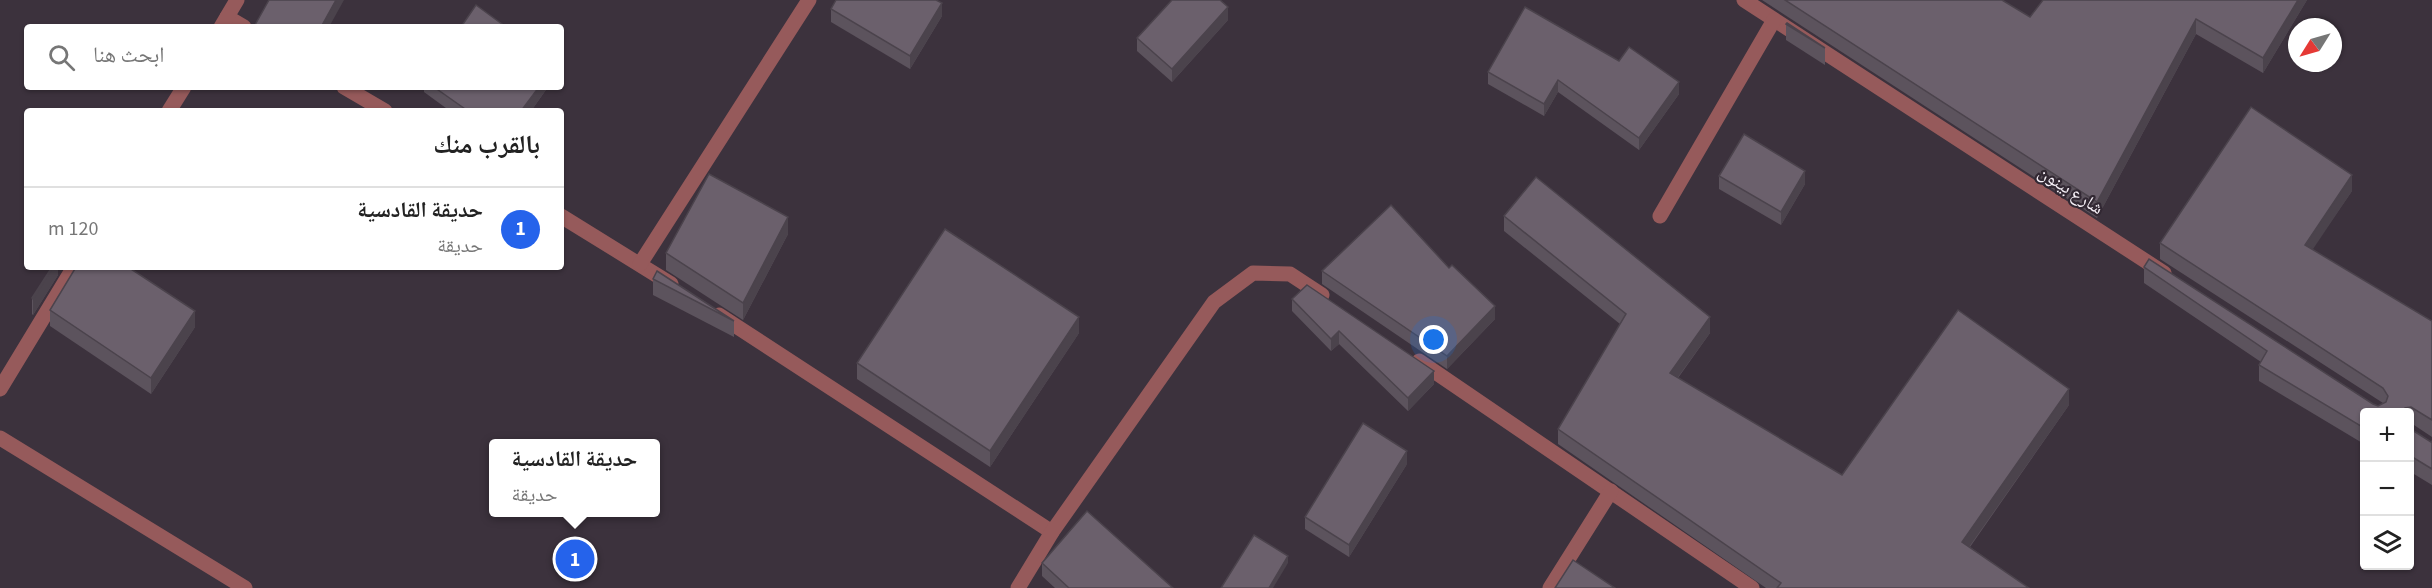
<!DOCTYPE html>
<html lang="ar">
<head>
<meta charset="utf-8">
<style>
	body { margin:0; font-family:"Source Sans 3","Noto Naskh Arabic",sans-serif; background:#f2f2f2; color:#222; direction:rtl }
	.controls { position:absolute; right:18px; bottom:18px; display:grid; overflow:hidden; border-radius:6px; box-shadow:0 2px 4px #0004 }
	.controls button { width:54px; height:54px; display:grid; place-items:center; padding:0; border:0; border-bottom:2px solid #e0e0e0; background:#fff; color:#222; font:30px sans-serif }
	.compass { position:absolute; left:2288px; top:18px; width:54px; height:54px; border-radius:50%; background:#fff; box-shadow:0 2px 4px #0004; rotate:233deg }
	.you { position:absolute; left:1434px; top:340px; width:21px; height:21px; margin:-15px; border:4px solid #fff; border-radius:50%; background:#1a73e8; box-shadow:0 0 0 9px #1a73e833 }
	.badge { display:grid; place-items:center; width:39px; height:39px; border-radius:50%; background:#2563eb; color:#fff; font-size:20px; font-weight:700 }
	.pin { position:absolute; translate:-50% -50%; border:3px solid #fff; box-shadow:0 2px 6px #0006 }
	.popup { position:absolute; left:489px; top:439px; width:171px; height:78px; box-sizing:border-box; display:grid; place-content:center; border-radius:6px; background:#fff; filter:drop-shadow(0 2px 4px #0005); font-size:20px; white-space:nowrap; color:#767676 }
	.popup b { font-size:22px; color:#222 }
	.popup::after { content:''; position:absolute; left:50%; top:100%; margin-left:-12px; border:12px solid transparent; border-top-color:#fff }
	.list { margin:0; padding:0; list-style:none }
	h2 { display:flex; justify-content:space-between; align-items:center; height:78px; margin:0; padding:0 24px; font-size:26px }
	h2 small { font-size:20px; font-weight:400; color:#767676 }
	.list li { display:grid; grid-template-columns:39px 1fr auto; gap:18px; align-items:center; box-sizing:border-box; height:84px; padding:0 24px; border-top:2px solid #e0e0e0 }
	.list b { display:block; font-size:22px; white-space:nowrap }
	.list p { margin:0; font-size:20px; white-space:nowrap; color:#767676 }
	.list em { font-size:20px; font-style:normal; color:#767676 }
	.icon { flex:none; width:33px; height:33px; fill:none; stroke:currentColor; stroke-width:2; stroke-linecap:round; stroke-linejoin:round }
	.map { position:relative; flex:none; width:2432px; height:588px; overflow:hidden; direction:ltr }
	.search { position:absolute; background:#fff; box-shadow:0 2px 4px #0004; left:24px; top:24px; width:540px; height:66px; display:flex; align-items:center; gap:15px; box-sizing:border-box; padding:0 21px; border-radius:6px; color:#767676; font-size:22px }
	.panel { position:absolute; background:#fff; box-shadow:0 2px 4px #0004; left:24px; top:108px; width:540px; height:162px; border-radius:6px; direction:rtl }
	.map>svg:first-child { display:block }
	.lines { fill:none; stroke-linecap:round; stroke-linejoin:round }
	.minor { stroke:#965a5b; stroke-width:15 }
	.wall { fill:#5c535d }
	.shaded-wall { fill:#4b434c }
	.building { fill:#6b606c; stroke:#4b434c; stroke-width:1.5 }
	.labels { text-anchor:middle; stroke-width:4.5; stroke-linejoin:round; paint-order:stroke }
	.street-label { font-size:18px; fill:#f8f2f9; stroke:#322833 }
</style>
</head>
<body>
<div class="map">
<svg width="2432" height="588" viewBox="0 0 2432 588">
	<rect width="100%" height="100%" fill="#3c323d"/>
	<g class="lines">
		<!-- minor -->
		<g class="minor">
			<path d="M 1744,0 L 2164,273"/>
			<path d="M 227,17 L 244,27"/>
			<path d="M 221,27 L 237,0"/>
			<path d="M 344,87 L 385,111"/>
			<path d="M 169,111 L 184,87"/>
			<path d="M 561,216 L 671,284"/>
			<path d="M 1660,216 L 1774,20"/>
			<path d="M 640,264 L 809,0"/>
			<path d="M 719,315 L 1052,532"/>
			<path d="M 1419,361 L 1752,588"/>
			<path d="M 0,389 L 74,267"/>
			<path d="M 0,438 L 245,588"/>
			<path d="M 1018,588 L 1052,532 L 1214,302 L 1253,273 L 1290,274 L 1322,295"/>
			<path d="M 1550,588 L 1611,491"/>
		</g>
	</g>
	<!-- wall -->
	<g class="wall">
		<path d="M 1762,0 L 2002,0 L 2030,17 L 2307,0 L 2263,73 L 2196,34 L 2097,218 Z"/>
		<path d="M 831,9 L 942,16 L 910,69 L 831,22 Z"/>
		<path d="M 1228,20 L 1172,82 L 1137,51 L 1137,38 Z"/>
		<path d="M 1786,24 L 1825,48 L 1825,65 L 1786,40 Z"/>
		<path d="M 1619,61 L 1679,94 L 1639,150 L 1558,92 L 1544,116 L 1488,84 L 1488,72 Z"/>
		<path d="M 424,87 L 548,87 L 531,111 L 450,111 L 424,92 Z"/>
		<path d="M 1719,176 L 1805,184 L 1781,225 L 1719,189 Z"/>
		<path d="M 2352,191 L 2312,249 L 2432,321 L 2432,437 L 2411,423 L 2409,424 L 2409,412 L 2364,412 L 2364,444 L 2259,381 L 2259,365 L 2261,362 L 2144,283 L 2144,267 L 2373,404 L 2378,406 L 2383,403 L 2160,259 L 2160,243 Z"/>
		<path d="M 1504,216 L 1710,333 L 1678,378 L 1842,475 L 2069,405 L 1970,547 L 2029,588 L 1766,588 L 1558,444 L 1558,429 L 1620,324 L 1504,231 Z"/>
		<path d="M 788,234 L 743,320 L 666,270 L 666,253 Z"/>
		<path d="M 58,267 L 58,275 L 33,315 L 32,314 L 32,298 Z"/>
		<path d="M 1322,271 L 1495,319 L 1447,369 L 1322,284 Z"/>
		<path d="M 653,279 L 734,321 L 734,337 L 653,295 Z"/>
		<path d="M 1292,299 L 1434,384 L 1408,411 L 1339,344 L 1331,351 L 1292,311 Z"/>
		<path d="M 50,310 L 195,327 L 151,394 L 50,326 Z"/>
		<path d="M 1079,333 L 990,467 L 857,379 L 857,363 Z"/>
		<path d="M 2409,428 L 2431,442 L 2432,441 L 2432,485 L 2409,471 Z"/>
		<path d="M 1407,464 L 1349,557 L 1305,529 L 1305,517 Z"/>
		<path d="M 1042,563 L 1173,588 L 1055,588 L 1042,576 Z"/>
	</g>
	<!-- shaded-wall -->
	<g class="shaded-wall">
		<path d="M 336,0 L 344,0 L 329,27 L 321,27 Z"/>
		<path d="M 2298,0 L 2307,0 L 2263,73 L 2263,58 Z"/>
		<path d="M 942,3 L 942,16 L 910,69 L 910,56 Z"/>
		<path d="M 1228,7 L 1228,20 L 1172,82 L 1172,69 Z"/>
		<path d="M 2196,19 L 2196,34 L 2097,218 L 2097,202 Z"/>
		<path d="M 1558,80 L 1558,92 L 1544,116 L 1544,104 Z"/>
		<path d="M 1679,82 L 1679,94 L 1639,150 L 1639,138 Z"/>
		<path d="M 539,87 L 548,87 L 531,111 L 521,111 Z"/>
		<path d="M 1805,171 L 1805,184 L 1781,225 L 1781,212 Z"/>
		<path d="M 2352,175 L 2352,191 L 2305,261 L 2305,245 Z"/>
		<path d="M 788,217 L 788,234 L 743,320 L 743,303 Z"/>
		<path d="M 53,267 L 58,267 L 58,275 L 33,315 L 33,299 Z"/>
		<path d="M 1495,306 L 1495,319 L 1447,369 L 1447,356 Z"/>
		<path d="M 195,311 L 195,327 L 151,394 L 151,378 Z"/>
		<path d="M 1079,317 L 1079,333 L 990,467 L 990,451 Z"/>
		<path d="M 1710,317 L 1710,333 L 1670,388 L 1670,373 Z"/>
		<path d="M 1339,331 L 1339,344 L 1331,351 L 1331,339 Z"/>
		<path d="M 1434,371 L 1434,384 L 1408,411 L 1408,398 Z"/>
		<path d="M 2069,389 L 2069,405 L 1962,557 L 1962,542 Z"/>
		<path d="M 1407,451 L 1407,464 L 1349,557 L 1349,545 Z"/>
		<path d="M 1288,556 L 1288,563 L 1273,588 L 1269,588 Z"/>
	</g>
	<!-- building -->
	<g class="building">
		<path d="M 269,0 L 336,0 L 321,27 L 259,27 L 255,25 Z"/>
		<path d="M 836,0 L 936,0 L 942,3 L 910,56 L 831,9 Z"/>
		<path d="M 1172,0 L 1220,0 L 1228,7 L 1172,69 L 1137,38 Z"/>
		<path d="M 1785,0 L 2002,0 L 2030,17 L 2043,0 L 2298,0 L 2263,58 L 2196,19 L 2097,202 Z"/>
		<path d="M 476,5 L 506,27 L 461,27 Z"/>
		<path d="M 1525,7 L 1619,61 L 1629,47 L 1679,82 L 1639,138 L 1558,80 L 1544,104 L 1488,72 Z"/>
		<path d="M 1787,23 L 1825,48 L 1786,24 Z"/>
		<path d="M 434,87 L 539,87 L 521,111 L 468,111 Z"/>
		<path d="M 2251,107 L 2352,175 L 2305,245 L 2432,321 L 2432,420 L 2411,407 L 2405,408 L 2403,412 L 2364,412 L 2364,428 L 2259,365 L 2267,351 L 2144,267 L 2149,259 L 2373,404 L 2378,406 L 2386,402 L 2388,396 L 2383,388 L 2160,243 Z"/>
		<path d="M 1744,134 L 1805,171 L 1781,212 L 1719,176 Z"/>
		<path d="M 709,174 L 788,217 L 743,303 L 666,253 Z"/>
		<path d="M 1536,177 L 1710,317 L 1670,373 L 1842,475 L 1958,310 L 2069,389 L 1962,542 L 2029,588 L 1777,588 L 1781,583 L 1558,429 L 1626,314 L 1504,216 Z"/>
		<path d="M 1391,205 L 1449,268 L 1452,265 L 1495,306 L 1447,356 L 1322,271 Z"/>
		<path d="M 945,229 L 1079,317 L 990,451 L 857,363 Z"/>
		<path d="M 52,267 L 53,267 L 33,299 L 32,298 Z"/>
		<path d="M 76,267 L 128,267 L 195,311 L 151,378 L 50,310 Z"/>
		<path d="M 657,271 L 734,321 L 653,279 Z"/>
		<path d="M 1307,285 L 1434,371 L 1408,398 L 1339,331 L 1331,339 L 1292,299 Z"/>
		<path d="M 1363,423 L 1407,451 L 1349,545 L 1305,517 Z"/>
		<path d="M 2409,428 L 2431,442 L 2432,441 L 2432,469 L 2409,455 Z"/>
		<path d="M 1087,511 L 1173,588 L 1069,588 L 1042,563 Z"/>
		<path d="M 1254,535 L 1288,556 L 1269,588 L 1221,588 Z"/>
		<path d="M 1573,560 L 1615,588 L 1555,588 Z"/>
	</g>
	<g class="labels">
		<!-- street labels -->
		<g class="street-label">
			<text transform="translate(2071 190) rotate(33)" y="6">شارع بينون</text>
		</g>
	</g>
</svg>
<div class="controls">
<button>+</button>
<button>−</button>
<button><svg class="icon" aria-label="layers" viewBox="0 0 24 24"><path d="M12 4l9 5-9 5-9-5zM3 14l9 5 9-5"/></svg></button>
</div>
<svg class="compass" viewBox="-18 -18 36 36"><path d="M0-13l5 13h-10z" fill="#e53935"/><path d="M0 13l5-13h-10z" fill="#767676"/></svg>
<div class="you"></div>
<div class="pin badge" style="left:575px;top:559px">1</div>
<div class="popup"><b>حديقة القادسية</b>حديقة</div>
<div class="search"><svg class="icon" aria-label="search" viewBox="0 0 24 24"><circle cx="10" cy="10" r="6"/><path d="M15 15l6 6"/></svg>ابحث هنا</div>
<section class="panel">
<h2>بالقرب منك<small></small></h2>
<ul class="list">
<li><span class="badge">1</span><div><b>حديقة القادسية</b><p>حديقة</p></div><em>120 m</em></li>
</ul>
</section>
</div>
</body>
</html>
